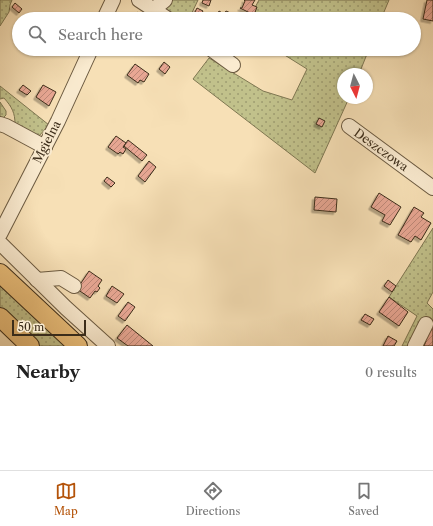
<!DOCTYPE html>
<html lang="en">
<head>
<meta charset="utf-8">
<style>
	body { margin:0; font-family:"Libre Caslon Text",serif; background:#f6f6f6; color:#222 }
	.compass { position:absolute; left:337px; top:68px; width:36px; height:36px; border-radius:50%; background:#fff; box-shadow:0 1px 3px #0004; rotate:174deg }
	.scale { position:absolute; left:12px; bottom:10px; width:74px; box-sizing:border-box; padding-left:4px; border:2px solid #3c2d1a; border-top:0; font-size:11px; line-height:14px; white-space:nowrap; color:#3c2d1a; -webkit-text-stroke:3px #faebd0; paint-order:stroke }
	.list { margin:0; padding:0; list-style:none }
	h2 { display:flex; justify-content:space-between; align-items:center; height:52px; margin:0; padding:0 16px; font-size:17px }
	h2 small { font-size:13px; font-weight:400; color:#767676 }
	.icon { flex:none; width:22px; height:22px; fill:none; stroke:currentColor; stroke-width:2; stroke-linecap:round; stroke-linejoin:round }
	.map { position:relative; flex:none; width:433px; height:346px; overflow:hidden }
	.search { position:absolute; background:#fff; box-shadow:0 1px 3px #0004; left:12px; right:12px; top:12px; height:44px; display:flex; align-items:center; gap:10px; box-sizing:border-box; padding:0 14px; border-radius:22px; color:#767676; font-size:15px }
	.sheet { height:124px; background:#fff }
	nav { display:flex; justify-content:space-around; align-items:center; box-sizing:border-box; height:56px; border-top:1px solid #e0e0e0; background:#fff; font-size:11px; color:#767676 }
	nav a { display:grid; justify-items:center; gap:2px }
	nav .on { color:#b45309 }
	.map>svg:first-child { display:block }
	.grass { fill:url(#grass-dots); stroke:#7e7752 }
	.building { fill:url(#building-hatch); stroke:#3c2d1a; filter:url(#shadow) }
	.lines { fill:none; stroke-linecap:round; stroke-linejoin:round }
	.minor-casing { stroke:#6b5a41; stroke-width:16 }
	.major-casing { stroke:#3c2d1a; stroke-width:20 }
	.minor { stroke:#faebd0; stroke-width:14 }
	.major { stroke:#ecc07b; stroke-width:18 }
	.labels { text-anchor:middle; stroke-width:4; stroke-linejoin:round; paint-order:stroke }
	.street-label { font-size:12px; fill:#3c2d1a; stroke:#faebd0 }
</style>
</head>
<body>
<div class="map">
<svg width="433" height="346" viewBox="0 0 433 346">
	<defs>
		<pattern id="grass-dots" width="8" height="8" patternUnits="userSpaceOnUse"><rect width="8" height="8" fill="#c1c18b"/><path d="M2 2h.1M6 6h.1" fill="none" stroke="#9e9d71" stroke-width="1.8" stroke-linecap="round"/></pattern>
		<pattern id="building-hatch" width="6" height="6" patternUnits="userSpaceOnUse"><rect width="6" height="6" fill="#e8a794"/><path d="M-1 1l2-2M0 6l6-6M5 7l2-2" fill="none" stroke="#bd8878"/></pattern>
		<filter id="shadow"><feDropShadow dx="-2.5" dy="2.5" stdDeviation="0" flood-color="#0004"/></filter>
	</defs>
	<rect width="100%" height="100%" fill="#f7e0b6"/>
	<filter id="stains"><feTurbulence type="fractalNoise" baseFrequency=".005" numOctaves="4"/><feColorMatrix values="0 0 0 0 .2 0 0 0 0 .09 0 0 0 0 .02 0 0 0 .5 -.17"/></filter>
	<radialGradient id="worn" r=".72"><stop offset=".6" stop-color="#630" stop-opacity="0"/><stop offset="1" stop-color="#630" stop-opacity=".3"/></radialGradient>
	<!-- grass -->
	<g class="grass">
		<path d="M 0,0 L 12,0 L 10,5 L 9,12 L 0,26 Z"/>
		<path d="M 149,0 L 198,0 L 189,19 L 174,19 Z"/>
		<path d="M 259,0 L 389,0 L 381,19 L 249,19 Z"/>
		<path d="M 275,49 L 369,49 L 359,74 L 343,74 L 343,98 L 349,98 L 315,173 L 193,79 L 209,58 L 263,91 L 292,100 L 307,69 Z"/>
		<path d="M 0,86 L 49,125 L 38,137 L 15,124 C 15,113 12,107 4,98 L 0,99 Z"/>
		<path d="M 0,102 L 6,111 L 6,115 L 3,118 L 0,118 Z"/>
		<path d="M 433,228 L 433,292 L 427,303 L 433,309 L 433,346 L 402,346 L 417,316 L 389,297 Z"/>
		<path d="M 0,283 L 68,346 L 38,346 L 0,311 Z"/>
	</g>
	<!-- building -->
	<g class="building">
		<path d="M 203,0 L 211,0 L 209,6 L 202,3 Z"/>
		<path d="M 244,0 L 255,0 L 252,5 L 257,7 L 254,15 L 240,8 L 242,8 L 245,1 Z"/>
		<path d="M 427,0 L 433,0 L 433,21 L 423,19 Z"/>
		<path d="M 15,3 L 22,9 L 19,13 L 12,7 Z"/>
		<path d="M 197,8 L 203,11 L 198,19 L 193,19 L 192,18 Z"/>
		<path d="M 219,11 L 224,14 L 226,11 L 235,15 L 233,19 L 215,19 Z"/>
		<path d="M 137,12 L 146,19 L 132,19 Z"/>
		<path d="M 164,62 L 170,67 L 165,74 L 159,69 Z"/>
		<path d="M 135,64 L 149,74 L 144,82 L 140,80 L 138,83 L 127,75 Z"/>
		<path d="M 23,85 L 31,91 L 27,95 L 19,90 Z"/>
		<path d="M 43,85 L 56,92 L 49,106 L 36,97 Z"/>
		<path d="M 319,118 L 325,121 L 322,127 L 316,124 Z"/>
		<path d="M 116,136 L 126,143 L 123,147 L 126,149 L 123,154 L 120,152 L 118,154 L 108,147 Z"/>
		<path d="M 128,140 L 147,155 L 142,161 L 124,146 Z"/>
		<path d="M 149,161 L 156,167 L 145,182 L 138,176 Z"/>
		<path d="M 107,177 L 115,183 L 111,187 L 104,181 Z"/>
		<path d="M 379,193 L 401,207 L 390,225 L 382,221 L 385,215 L 371,207 Z"/>
		<path d="M 315,197 L 337,199 L 336,212 L 314,210 Z"/>
		<path d="M 414,207 L 424,213 L 421,217 L 431,223 L 421,240 L 415,236 L 411,242 L 398,235 Z"/>
		<path d="M 89,271 L 102,280 L 98,286 L 100,288 L 97,292 L 95,291 L 90,298 L 77,289 Z"/>
		<path d="M 388,280 L 396,286 L 392,292 L 384,286 Z"/>
		<path d="M 112,286 L 124,294 L 117,303 L 106,296 Z"/>
		<path d="M 389,297 L 408,312 L 399,326 L 379,312 Z"/>
		<path d="M 128,302 L 135,307 L 125,321 L 118,316 Z"/>
		<path d="M 365,314 L 374,319 L 370,325 L 361,320 Z"/>
		<path d="M 127,325 L 153,346 L 128,346 L 117,338 Z"/>
		<path d="M 431,325 L 433,326 L 433,346 L 424,346 L 426,341 L 424,340 Z"/>
		<path d="M 388,336 L 397,341 L 394,346 L 383,346 Z"/>
	</g>
	<g class="lines">
		<defs>
			<g id="minor">
				<path d="M 139,0 L 168,19"/>
				<path d="M 154,9 L 165,0"/>
				<path d="M 104,19 L 113,0"/>
				<path d="M 211,49 L 233,65"/>
				<path d="M 0,124 L 6,126 L 45,147"/>
				<path d="M 349,126 L 433,188"/>
				<path d="M 0,234 L 58,121 L 91,49"/>
				<path d="M 0,243 L 66,308 L 108,346"/>
				<path d="M 37,280 L 61,278 L 74,286"/>
				<path d="M 415,346 L 426,324"/>
			</g>
			<g id="major">
				<path d="M 0,273 L 78,346"/>
				<path d="M 0,317 L 30,346"/>
			</g>
		</defs>
		<!-- minor casing -->
		<use href="#minor" class="minor-casing"/>
		<!-- major casing -->
		<use href="#major" class="major-casing"/>
		<!-- minor -->
		<use href="#minor" class="minor"/>
		<!-- major -->
		<use href="#major" class="major"/>
	</g>
	<g class="labels">
		<!-- street labels -->
		<g class="street-label">
			<text transform="translate(47 142) rotate(-63)" y="4">Mgielna</text>
			<text transform="translate(381 150) rotate(36)" y="4">Deszczowa</text>
		</g>
	</g>
	<rect width="100%" height="100%" filter="url(#stains)"/>
	<rect width="100%" height="100%" fill="url(#worn)"/>
</svg>
<svg class="compass" viewBox="-18 -18 36 36"><path d="M0-13l5 13h-10z" fill="#e53935"/><path d="M0 13l5-13h-10z" fill="#767676"/></svg>
<div class="scale">50 m</div>
<div class="search"><svg class="icon" aria-label="search" viewBox="0 0 24 24"><circle cx="10" cy="10" r="6"/><path d="M15 15l6 6"/></svg>Search here</div>
</div>
<section class="sheet">
<h2>Nearby<small>0 results</small></h2>
<ul class="list">
</ul>
</section>
<nav>
<a class="on"><svg class="icon" aria-label="map" viewBox="0 0 24 24"><path d="M3 6l6-2 6 2 6-2v14l-6 2-6-2-6 2zM9 4v14M15 6v14"/></svg>Map</a>
<a><svg class="icon" aria-label="directions" viewBox="0 0 24 24"><path d="M12 3l9 9-9 9-9-9zM9 14v-3h6M13 9l2 2-2 2"/></svg>Directions</a>
<a><svg class="icon" aria-label="saved" viewBox="0 0 24 24"><path d="M7 4h10v16l-5-4-5 4z"/></svg>Saved</a>
</nav>
</body>
</html>
